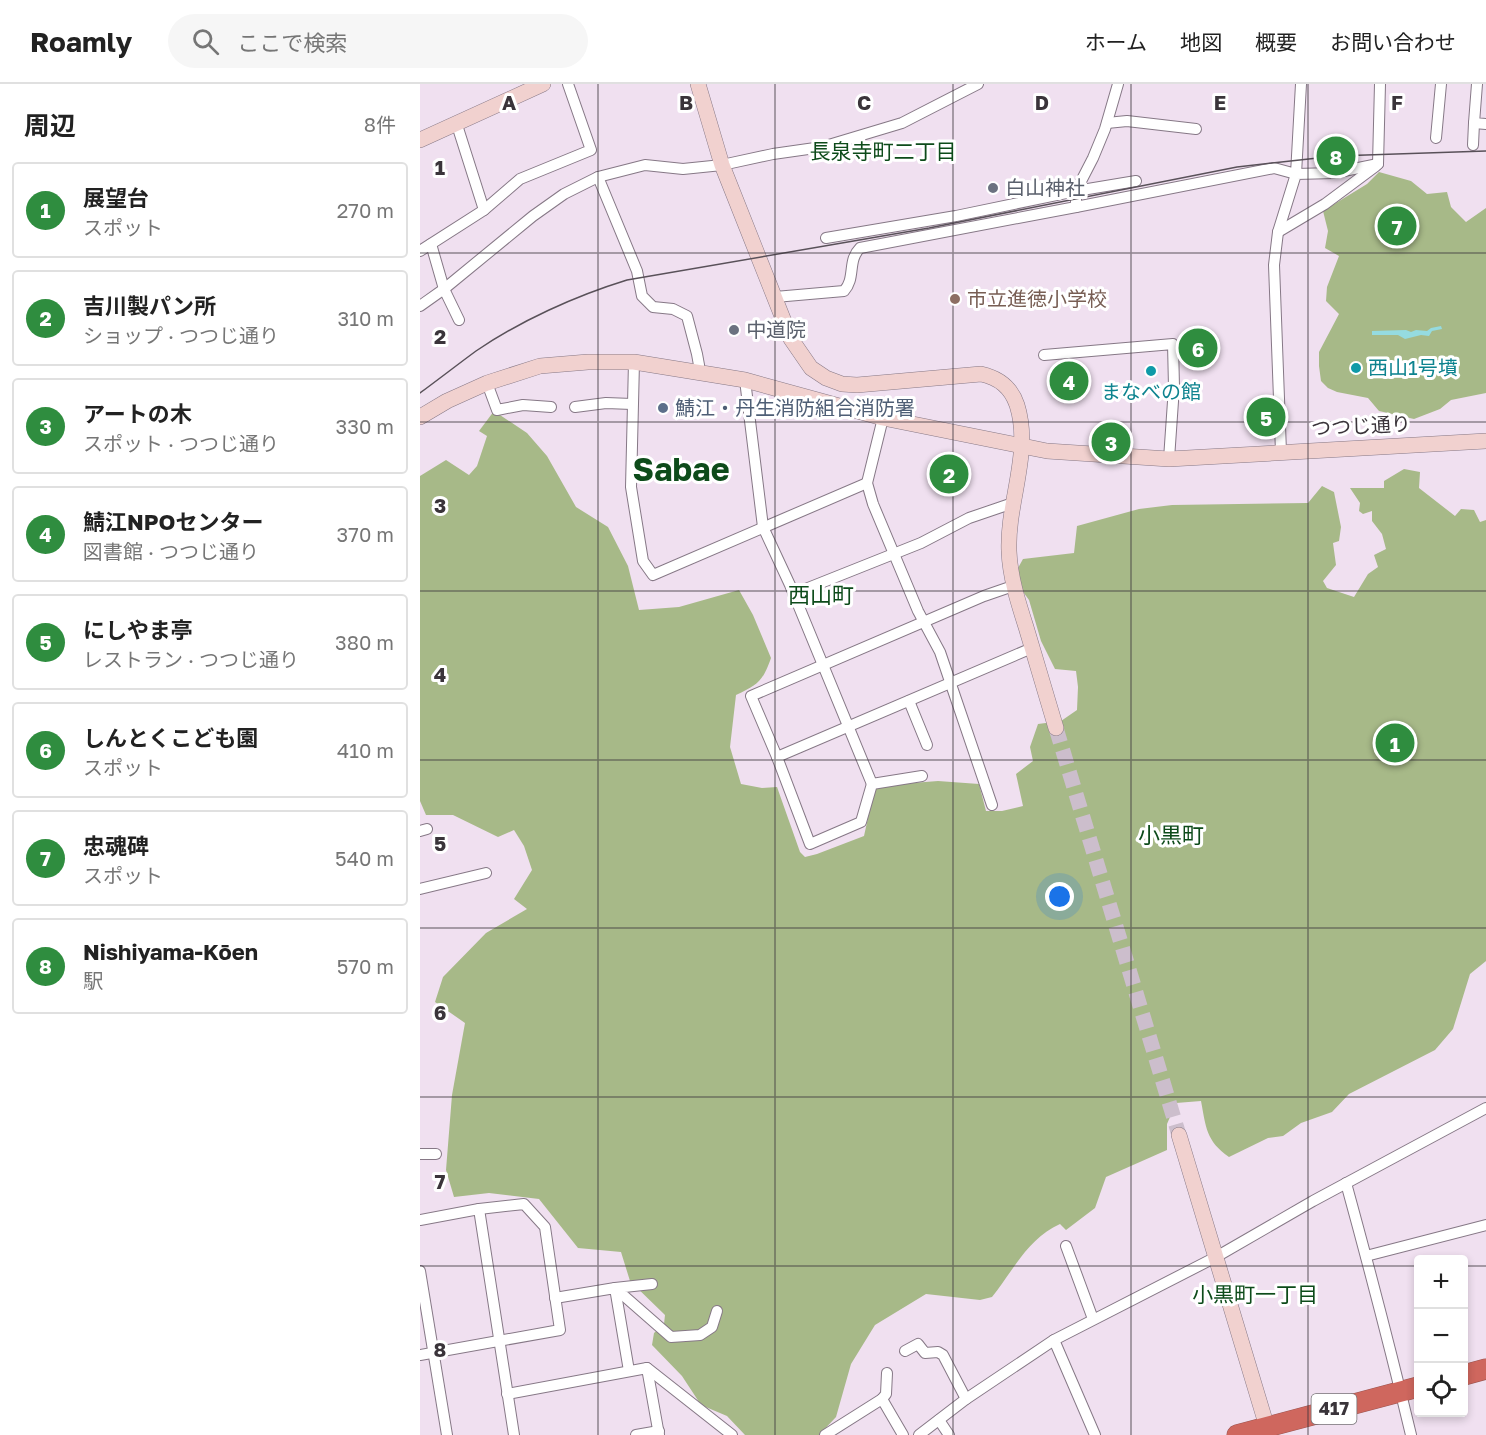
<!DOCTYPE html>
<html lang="ja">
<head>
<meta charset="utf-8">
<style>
	body { margin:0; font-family:"Golos Text","Noto Sans JP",sans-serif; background:#f6f6f6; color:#222 }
	.controls { position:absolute; right:18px; bottom:18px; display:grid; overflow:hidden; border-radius:6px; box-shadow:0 3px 9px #0003 }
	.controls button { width:54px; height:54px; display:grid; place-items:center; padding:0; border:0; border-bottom:2px solid #e0e0e0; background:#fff; color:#222; font:30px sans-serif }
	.you { position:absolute; left:640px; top:813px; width:21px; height:21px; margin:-15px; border:4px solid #fff; border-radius:50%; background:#1a73e8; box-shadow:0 0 0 9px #1a73e833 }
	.badge { display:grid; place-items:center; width:39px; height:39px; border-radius:50%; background:#2f8d3f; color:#fff; font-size:20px; font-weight:700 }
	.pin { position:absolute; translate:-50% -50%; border:3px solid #fff; box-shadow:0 2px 6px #0006 }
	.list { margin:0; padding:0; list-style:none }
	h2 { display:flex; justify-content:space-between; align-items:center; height:78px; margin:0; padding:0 24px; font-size:26px }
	h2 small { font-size:20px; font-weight:400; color:#767676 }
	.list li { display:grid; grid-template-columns:39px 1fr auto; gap:18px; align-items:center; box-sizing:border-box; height:96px; margin:0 12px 12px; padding:0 12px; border:2px solid #e0e0e0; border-radius:6px }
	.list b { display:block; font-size:22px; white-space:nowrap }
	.list p { margin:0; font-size:20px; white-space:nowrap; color:#767676 }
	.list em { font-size:20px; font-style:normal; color:#767676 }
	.icon { flex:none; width:33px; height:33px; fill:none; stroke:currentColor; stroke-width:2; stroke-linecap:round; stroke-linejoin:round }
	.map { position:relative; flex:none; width:1066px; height:1351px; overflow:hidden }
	header { display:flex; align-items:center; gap:36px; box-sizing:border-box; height:84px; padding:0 30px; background:#fff; border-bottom:2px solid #e0e0e0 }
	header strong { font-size:28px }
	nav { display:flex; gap:33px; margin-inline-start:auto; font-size:21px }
	.search { width:420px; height:54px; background:#f6f6f6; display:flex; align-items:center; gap:15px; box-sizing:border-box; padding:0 21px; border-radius:33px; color:#767676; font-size:22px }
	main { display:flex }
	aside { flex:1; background:#fff }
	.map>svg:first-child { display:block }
	.forest { fill:#a7b988 }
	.water { fill:#95dbe0 }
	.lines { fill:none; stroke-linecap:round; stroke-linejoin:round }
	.secondary-tunnel { stroke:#ccbecc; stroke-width:15; stroke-dasharray:15 8; stroke-linecap:butt }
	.street-casing { stroke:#867886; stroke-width:12 }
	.secondary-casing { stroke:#867886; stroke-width:16 }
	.highway-casing { stroke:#9b5551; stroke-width:21 }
	.street { stroke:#fff; stroke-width:10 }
	.secondary { stroke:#f1d1cf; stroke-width:15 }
	.highway { stroke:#cf675e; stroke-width:20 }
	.tram { stroke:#595159; stroke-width:1.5 }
	.grid { fill:none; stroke:#3a343a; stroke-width:1.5; stroke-opacity:0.55 }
	.worship-dot { fill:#6b7280; stroke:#fff; stroke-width:2 }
	.education-dot { fill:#8d6e63; stroke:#fff; stroke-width:2 }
	.culture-dot { fill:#0f9aa8; stroke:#fff; stroke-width:2 }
	.service-dot { fill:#5c6f8a; stroke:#fff; stroke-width:2 }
	.labels { text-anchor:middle; stroke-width:6; stroke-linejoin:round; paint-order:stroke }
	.shield { fill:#fff; stroke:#757175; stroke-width:1.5 }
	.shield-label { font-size:18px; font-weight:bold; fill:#3a343a }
	.worship-label { font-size:20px; fill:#5b616d; stroke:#fff; text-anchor:start }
	.education-label { font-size:20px; fill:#785e54; stroke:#fff; text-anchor:start }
	.culture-label { font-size:20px; fill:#0d838f; stroke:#fff; text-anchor:start }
	.service-label { font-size:20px; fill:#4e5e75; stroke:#fff; text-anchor:start }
	.street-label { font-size:20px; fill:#3a343a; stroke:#fff }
	.neighbourhood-label { font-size:21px; fill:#0d4b1a; stroke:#fff }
	.quarter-label { font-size:22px; fill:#0d4b1a; stroke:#fff }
	.town-label { font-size:32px; font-weight:bold; fill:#0d4b1a; stroke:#fff }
	.grid-label { font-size:20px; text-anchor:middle; font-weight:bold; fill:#3a343a; stroke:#fff; stroke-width:6; stroke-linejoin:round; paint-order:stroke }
</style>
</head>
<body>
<header>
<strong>Roamly</strong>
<div class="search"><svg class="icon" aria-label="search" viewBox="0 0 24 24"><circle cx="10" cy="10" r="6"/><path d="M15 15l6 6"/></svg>ここで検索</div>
<nav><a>ホーム</a><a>地図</a><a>概要</a><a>お問い合わせ</a></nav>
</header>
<main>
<aside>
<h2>周辺<small>8件</small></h2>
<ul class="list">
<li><span class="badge">1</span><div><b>展望台</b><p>スポット</p></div><em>270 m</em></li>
<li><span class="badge">2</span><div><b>吉川製パン所</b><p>ショップ · つつじ通り</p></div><em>310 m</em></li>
<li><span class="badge">3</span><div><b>アートの木</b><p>スポット · つつじ通り</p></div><em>330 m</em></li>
<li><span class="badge">4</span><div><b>鯖江NPOセンター</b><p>図書館 · つつじ通り</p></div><em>370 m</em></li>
<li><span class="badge">5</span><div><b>にしやま亭</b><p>レストラン · つつじ通り</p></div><em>380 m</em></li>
<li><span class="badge">6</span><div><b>しんとくこども園</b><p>スポット</p></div><em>410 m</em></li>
<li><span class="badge">7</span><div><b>忠魂碑</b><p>スポット</p></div><em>540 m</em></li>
<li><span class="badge">8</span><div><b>Nishiyama-Kōen</b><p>駅</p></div><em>570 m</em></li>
</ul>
</aside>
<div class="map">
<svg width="1066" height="1351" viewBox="0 0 1066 1351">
	<rect width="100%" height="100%" fill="#f0e0f0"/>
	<!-- forest -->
	<g class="forest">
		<path d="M 959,88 L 991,97 L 1007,110 L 1027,108 L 1031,123 L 1046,138 L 1066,124 L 1066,309 L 1031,316 L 1020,325 L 994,335 L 959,327 L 948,314 L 917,308 L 908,304 L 901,297 L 899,282 L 899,268 L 919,230 L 906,217 L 907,203 L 919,172 L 905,164 L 908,147 L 903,127 L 947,100 Z"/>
		<path d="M 74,327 L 107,349 L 127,372 L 156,423 L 188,443 L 208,482 L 219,526 L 259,523 L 319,506 L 333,531 L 351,574 C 343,597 338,601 316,611 L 310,663 L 321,700 L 342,704 L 357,703 L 380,768 L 385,773 L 397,770 L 444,752 L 455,702 L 518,697 L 559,700 L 566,727 L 582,727 L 603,722 L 596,690 L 613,677 L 610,663 L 618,640 L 641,637 L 657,626 L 658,603 L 656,587 L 635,585 L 621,557 L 609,516 L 601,505 L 598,484 L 603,475 L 654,469 L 657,442 L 719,425 L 752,421 L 888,419 L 902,402 L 914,408 L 921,443 L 919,457 L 913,459 L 916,481 L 903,497 L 907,504 L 934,513 L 948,490 L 958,483 L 954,471 L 966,465 L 962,450 L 952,437 L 952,427 L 943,430 L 939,427 L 940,419 L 930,404 L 964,404 L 964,397 L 984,385 L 1000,388 L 999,404 L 1035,432 L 1041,425 L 1054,426 L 1060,438 L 1066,436 L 1066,877 L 1050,890 L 1033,945 L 1015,966 L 929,1010 L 912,1028 L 881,1039 L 863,1052 L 848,1054 L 809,1073 C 786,1057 786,1043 781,1017 L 756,1019 L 747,1040 L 747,1066 L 686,1093 L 675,1124 L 646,1146 L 640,1140 C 608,1154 593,1187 572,1213 L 560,1216 L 506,1210 L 455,1241 L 431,1280 L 416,1333 L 399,1351 L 325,1351 L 307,1332 L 281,1321 L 262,1292 L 232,1261 L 234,1249 L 244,1240 L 245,1231 L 210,1197 L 201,1168 L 158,1164 L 119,1115 L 69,1109 L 34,1113 L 26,1086 L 32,1011 L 45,939 L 15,918 L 23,893 L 66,849 L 107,825 L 94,815 L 112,786 L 104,762 L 94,746 L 78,753 L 33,731 L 6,731 L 0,717 L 0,392 L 26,376 L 49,391 L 57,382 L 67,352 L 59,347 Z"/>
	</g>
	<!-- water -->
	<path class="water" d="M 1021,242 L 1022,245 L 1012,247 L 1009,252 L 1001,251 L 985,255 L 978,251 L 952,251 L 952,247 L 986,246 L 991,248 L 996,246 L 1007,247 L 1011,244 Z"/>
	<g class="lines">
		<!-- secondary-tunnel -->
		<path class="secondary-tunnel" d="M 636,644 L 759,1051"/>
		<defs>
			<g id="street">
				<path d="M 698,0 L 685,45 L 673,74 L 656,107 L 656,123 L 854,84 L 876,90 L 881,0"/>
				<path d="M 1057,0 L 1054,39 L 1066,40"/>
				<path d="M 687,39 L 707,37 L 776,45"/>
				<path d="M 37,41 L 64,126"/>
				<path d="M 1016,54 L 1021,0"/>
				<path d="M 1053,61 L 1054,39"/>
				<path d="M 958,80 L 960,0"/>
				<path d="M 178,93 L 217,187 L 222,212 L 233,223 L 253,225 L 267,232 L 277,270 L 279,281"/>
				<path d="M 858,148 L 905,120 L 956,82"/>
				<path d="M 406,154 L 536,132 L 656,107 L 716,97"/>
				<path d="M 11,160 L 24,205 L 39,236"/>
				<path d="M 0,167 L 64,126 L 100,95 L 171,66 L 148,0"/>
				<path d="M 355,213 L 424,207 C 436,194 427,177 440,164 L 656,123"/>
				<path d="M 0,222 L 24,205 L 113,132 L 144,110 L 178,93 L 225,81 L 263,85 L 302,81 L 353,70 L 402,63 L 482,39 L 558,0"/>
				<path d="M 624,271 L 753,260 L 754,303 L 749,375"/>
				<path d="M 214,278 L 211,403 L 223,477 L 233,491 L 447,399"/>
				<path d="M 325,296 L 343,443 L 370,501 L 452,700"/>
				<path d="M 67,299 L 77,326 L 103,321 L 131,323"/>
				<path d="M 155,323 L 186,319 L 212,320"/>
				<path d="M 463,334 L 447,399 L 453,420 L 498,527 L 520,568 L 572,721"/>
				<path d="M 861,368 L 854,181 L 858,148 L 876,90 L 914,89 L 958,80"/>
				<path d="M 373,510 L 501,459 L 549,434 L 593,419"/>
				<path d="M 489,617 L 507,661"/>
				<path d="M 357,673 L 612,564"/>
				<path d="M 502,692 L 452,700 L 441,738 L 390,760 L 357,673 L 331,612 L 564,512 L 593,502"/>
				<path d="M 0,747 L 7,745"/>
				<path d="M 0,805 L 66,789"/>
				<path d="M 0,1070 L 16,1070"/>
				<path d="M 926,1099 C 949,1183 971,1267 991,1351"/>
				<path d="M 59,1125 L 94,1351"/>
				<path d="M 0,1136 L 59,1125 L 104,1120 L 125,1143 L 140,1246 L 0,1271"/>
				<path d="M 646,1162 L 673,1235"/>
				<path d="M 946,1172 L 1066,1141"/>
				<path d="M 0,1187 L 27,1351"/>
				<path d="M 232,1200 L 195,1204 L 251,1253 L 280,1251 L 292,1243 L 297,1227"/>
				<path d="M 135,1214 L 195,1204 L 209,1287"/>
				<path d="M 634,1256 L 675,1351"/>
				<path d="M 485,1267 L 498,1260 L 505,1269 L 518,1268 L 523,1271 L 546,1315"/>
				<path d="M 227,1284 L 312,1351"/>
				<path d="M 87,1310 L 227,1284 L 239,1351"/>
				<path d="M 462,1315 L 466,1310 L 467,1289"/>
				<path d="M 519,1336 L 529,1351"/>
				<path d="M 216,1351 L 239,1347"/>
				<path d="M 405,1351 L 462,1315 L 483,1351"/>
				<path d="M 499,1351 L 546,1315 L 634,1256 L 796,1173 L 893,1117 L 1066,1024"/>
			</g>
			<g id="secondary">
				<path d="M 278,0 L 302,81 L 371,255 L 391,284 L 406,294 L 422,300 L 437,301 L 561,290 C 579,294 591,303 597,321 C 612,369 587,418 589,467 C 590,493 598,518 606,543 C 616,577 626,610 636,644"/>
				<path d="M 0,56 L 123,0"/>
				<path d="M 0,333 L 27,317 L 67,299 L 120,282 L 168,278 L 214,278 L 325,296 L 463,334 L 627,367 L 749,375 L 1066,357"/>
				<path d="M 759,1051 L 847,1343"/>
			</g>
			<g id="highway">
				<path d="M 1044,1291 L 1066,1285"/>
				<path d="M 817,1351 L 998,1303"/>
			</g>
		</defs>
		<!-- street casing -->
		<use href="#street" class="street-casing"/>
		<!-- secondary casing -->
		<use href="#secondary" class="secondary-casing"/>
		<!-- highway casing -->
		<use href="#highway" class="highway-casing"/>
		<!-- street -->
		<use href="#street" class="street"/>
		<!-- secondary -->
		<use href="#secondary" class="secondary"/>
		<!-- highway -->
		<use href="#highway" class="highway"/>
		<!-- tram -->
		<path class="tram" d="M 0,309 C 19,295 37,281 56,267 C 100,237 155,212 207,196 L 509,144 L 817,83 L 916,72 L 1066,67"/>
	</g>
	<!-- grid -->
	<path class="grid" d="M 178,0 L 178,1351M 355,0 L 355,1351M 533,0 L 533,1351M 711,0 L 711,1351M 888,0 L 888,1351M 0,169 L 1066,169M 0,338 L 1066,338M 0,507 L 1066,507M 0,676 L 1066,676M 0,844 L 1066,844M 0,1013 L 1066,1013M 0,1182 L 998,1182M 1044,1182 L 1066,1182"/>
	<!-- markers -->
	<g class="worship-dot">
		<circle cx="573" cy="104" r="6"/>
		<circle cx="314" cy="246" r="6"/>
	</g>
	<circle class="education-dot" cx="535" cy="215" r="6"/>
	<g class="culture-dot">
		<circle cx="936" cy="284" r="6"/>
		<circle cx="731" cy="287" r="6"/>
	</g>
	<circle class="service-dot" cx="243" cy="324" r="6"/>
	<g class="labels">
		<!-- shield labels -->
		<rect class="shield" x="891.5" y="1310" width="45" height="30" rx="4.5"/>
		<g class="shield-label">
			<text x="914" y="1331">417</text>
		</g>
		<!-- worship labels -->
		<g class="worship-label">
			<text x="585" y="111">白山神社</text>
			<text x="326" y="253">中道院</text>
		</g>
		<!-- education labels -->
		<g class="education-label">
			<text x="547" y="222">市立進徳小学校</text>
		</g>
		<!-- culture labels -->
		<g class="culture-label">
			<text x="948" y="291">西山1号墳</text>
			<text x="731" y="315" text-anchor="middle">まなべの館</text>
		</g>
		<!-- service labels -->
		<g class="service-label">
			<text x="255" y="331">鯖江・丹生消防組合消防署</text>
		</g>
		<!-- street labels -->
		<g class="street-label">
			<text transform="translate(941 342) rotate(-3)" y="7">つつじ通り</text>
		</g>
		<!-- neighbourhood labels -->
		<g class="neighbourhood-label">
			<text x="463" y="75">長泉寺町二丁目</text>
			<text x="835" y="1218">小黒町一丁目</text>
		</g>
		<!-- quarter labels -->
		<g class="quarter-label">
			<text x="401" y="519">西山町</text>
			<text x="751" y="759">小黒町</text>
		</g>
		<!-- town labels -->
		<g class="town-label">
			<text x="261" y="397">Sabae</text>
		</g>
	</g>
	<g class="grid-label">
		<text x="89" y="26">A</text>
		<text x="266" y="26">B</text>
		<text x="444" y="26">C</text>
		<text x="622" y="26">D</text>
		<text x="800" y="26">E</text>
		<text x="977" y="26">F</text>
		<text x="20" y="91">1</text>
		<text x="20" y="260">2</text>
		<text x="20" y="429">3</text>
		<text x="20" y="598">4</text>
		<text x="20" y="767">5</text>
		<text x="20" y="936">6</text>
		<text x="20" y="1105">7</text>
		<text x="20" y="1273">8</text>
	</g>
</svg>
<div class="controls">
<button>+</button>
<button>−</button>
<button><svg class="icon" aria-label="locate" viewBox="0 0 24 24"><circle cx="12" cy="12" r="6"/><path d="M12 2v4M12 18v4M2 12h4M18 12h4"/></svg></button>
</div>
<div class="you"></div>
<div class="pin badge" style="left:975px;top:659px">1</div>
<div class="pin badge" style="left:529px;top:390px">2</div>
<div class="pin badge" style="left:691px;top:358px">3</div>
<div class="pin badge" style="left:649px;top:297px">4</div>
<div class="pin badge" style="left:846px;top:333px">5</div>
<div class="pin badge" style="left:778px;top:264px">6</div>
<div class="pin badge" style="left:977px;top:142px">7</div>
<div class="pin badge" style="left:916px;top:72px">8</div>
</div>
</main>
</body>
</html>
